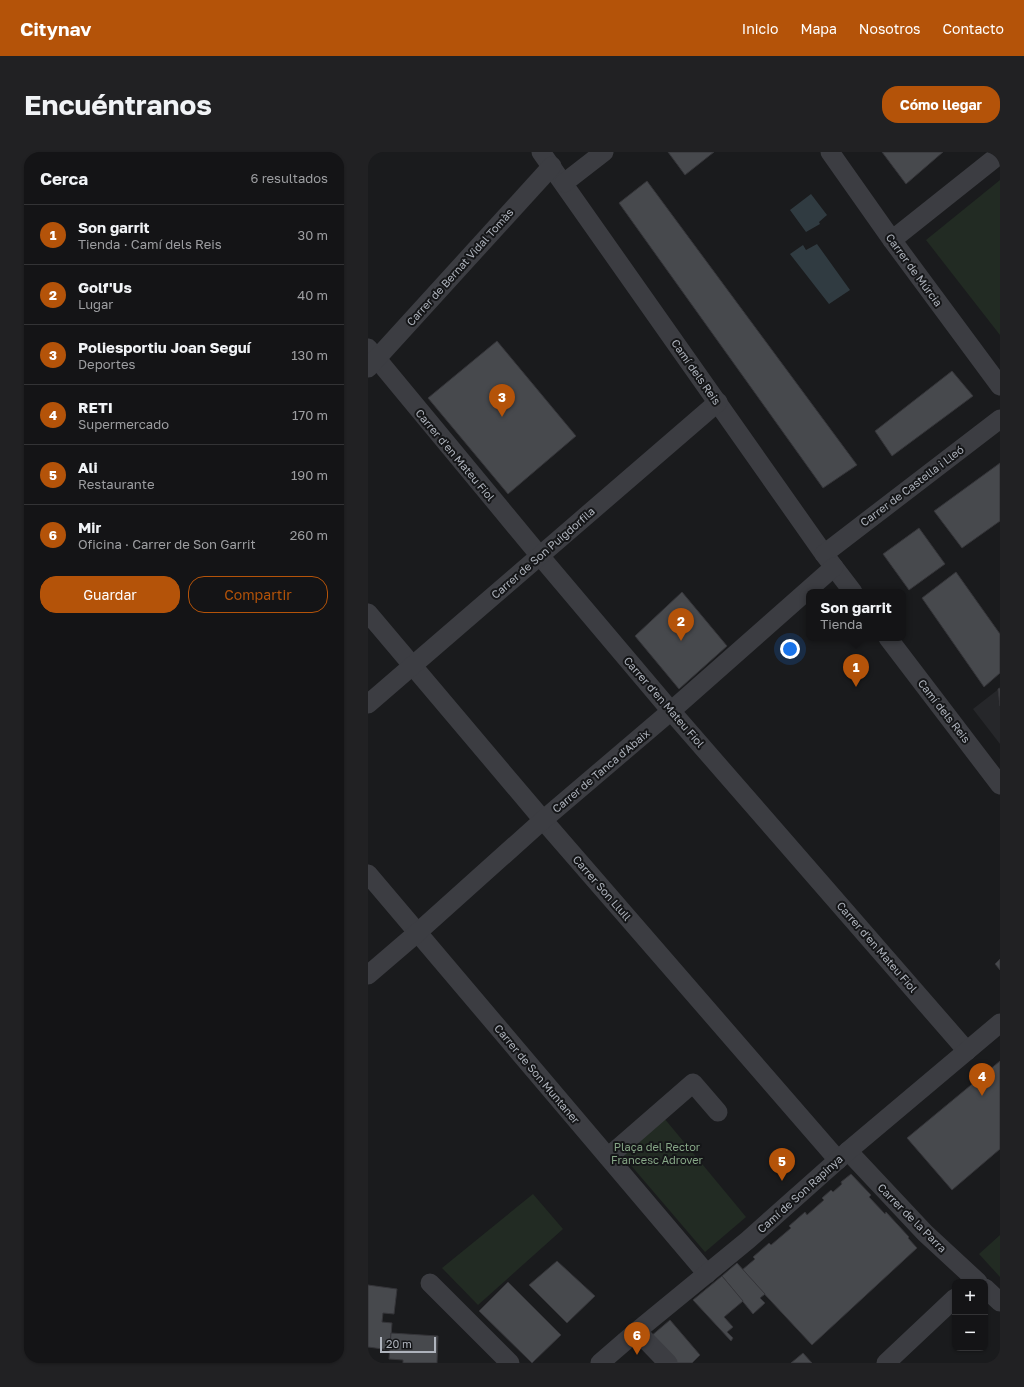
<!DOCTYPE html>
<html lang="es">
<head>
<meta charset="utf-8">
<style>
	body { margin:0; font-family:"Golos Text",sans-serif; background:#212123; color:#f1f3f6 }
	.controls { position:absolute; right:12px; bottom:12px; display:grid; overflow:hidden; border-radius:8px; box-shadow:0 1px 3px #0004 }
	.controls button { width:36px; height:36px; display:grid; place-items:center; padding:0; border:0; border-bottom:1px solid #333335; background:#141416; color:#f1f3f6; font:20px sans-serif }
	.scale { position:absolute; left:12px; bottom:10px; width:56px; box-sizing:border-box; padding-left:4px; border:2px solid #aeb3bc; border-top:0; font-size:11px; line-height:14px; white-space:nowrap; color:#aeb3bc; -webkit-text-stroke:3px #151618; paint-order:stroke }
	.you { position:absolute; left:422px; top:497px; width:14px; height:14px; margin:-10px; border:3px solid #fff; border-radius:50%; background:#1a73e8; box-shadow:0 0 0 6px #1a73e833 }
	.badge { display:grid; place-items:center; width:26px; height:26px; border-radius:50%; background:#b45309; color:#fff; font-size:13px; font-weight:700 }
	.pin { position:absolute; translate:-50% -33px; filter:drop-shadow(0 1px 2px #0008) }
	.pin::after { content:''; position:absolute; top:21px; width:14px; height:12px; background:inherit; clip-path:polygon(0 0,100% 0,50% 100%) }
	.popup { position:absolute; left:438px; top:437px; width:100px; height:52px; box-sizing:border-box; display:grid; place-content:center; border-radius:8px; background:#141416; filter:drop-shadow(0 1px 3px #0005); font-size:13px; white-space:nowrap; color:#9d9ea1 }
	.popup b { font-size:15px; color:#f1f3f6 }
	.popup::after { content:''; position:absolute; left:50%; top:100%; margin-left:-8px; border:8px solid transparent; border-top-color:#141416 }
	.list { margin:0; padding:0; list-style:none }
	h2 { display:flex; justify-content:space-between; align-items:center; height:52px; margin:0; padding:0 16px; font-size:17px }
	h2 small { font-size:13px; font-weight:400; color:#9d9ea1 }
	.list li { display:grid; grid-template-columns:26px 1fr auto; gap:12px; align-items:center; box-sizing:border-box; height:60px; padding:0 16px; border-top:1px solid #333335 }
	.list b { display:block; font-size:15px; white-space:nowrap }
	.list p { margin:0; font-size:13px; white-space:nowrap; color:#9d9ea1 }
	.list em { font-size:13px; font-style:normal; color:#9d9ea1 }
	.actions { display:flex; gap:8px; padding:12px 16px }
	.actions a { flex:1; padding:9px 0; border:1px solid #b45309; border-radius:16px; text-align:center; font-size:14px; color:#b45309 }
	.actions .main { background:#b45309; color:#fff }
	.map { position:relative; flex:none; width:632px; height:1211px; overflow:hidden; border-radius:16px }
	header { display:flex; align-items:center; gap:24px; box-sizing:border-box; height:56px; padding:0 20px; background:#b45309; color:#fff }
	header strong { font-size:19px }
	nav { display:flex; gap:22px; margin-inline-start:auto; font-size:14px }
	.intro { display:flex; align-items:center; justify-content:space-between; box-sizing:border-box; height:96px; padding:0 24px }
	h1 { margin:0; font-size:28px }
	.button { padding:10px 18px; border-radius:16px; background:#b45309; color:#fff; font-size:14px; font-weight:700 }
	main { display:flex; gap:24px; padding:0 24px }
	aside { flex:1; background:#141416; border-radius:16px; box-shadow:0 1px 3px #0004 }
	.map>svg:first-child { display:block }
	.built { fill:#26272a }
	.green { fill:#222b23 }
	.water { fill:#303b41 }
	.building { fill:#47494d; stroke:#353539 }
	.lines { fill:none; stroke-linecap:round; stroke-linejoin:round }
	.minor { stroke:#3c3d42; stroke-width:19 }
	.labels { text-anchor:middle; stroke-width:4; stroke-linejoin:round; paint-order:stroke }
	.street-label { font-size:11px; fill:#aeb3bc; stroke:#151618 }
	.park-label { font-size:11px; fill:#86a686; stroke:#151618 }
</style>
</head>
<body>
<header>
<strong>Citynav</strong>
<nav><a>Inicio</a><a>Mapa</a><a>Nosotros</a><a>Contacto</a></nav>
</header>
<div class="intro"><h1>Encuéntranos</h1><a class="button">Cómo llegar</a></div>
<main>
<aside>
<h2>Cerca<small>6 resultados</small></h2>
<ul class="list">
<li><span class="badge">1</span><div><b>Son garrit</b><p>Tienda · Camí dels Reis</p></div><em>30 m</em></li>
<li><span class="badge">2</span><div><b>Golf'Us</b><p>Lugar</p></div><em>40 m</em></li>
<li><span class="badge">3</span><div><b>Poliesportiu Joan Seguí</b><p>Deportes</p></div><em>130 m</em></li>
<li><span class="badge">4</span><div><b>RETI</b><p>Supermercado</p></div><em>170 m</em></li>
<li><span class="badge">5</span><div><b>Ali</b><p>Restaurante</p></div><em>190 m</em></li>
<li><span class="badge">6</span><div><b>Mir</b><p>Oficina · Carrer de Son Garrit</p></div><em>260 m</em></li>
</ul>
<div class="actions"><a class="main">Guardar</a><a>Compartir</a></div>
</aside>
<div class="map">
<svg width="632" height="1211" viewBox="0 0 632 1211">
	<rect width="100%" height="100%" fill="#1a1b1d"/>
	<!-- built -->
	<path class="built" d="M 632,536 L 632,592 L 605,557 Z"/>
	<!-- green -->
	<g class="green">
		<path d="M 632,28 L 632,183 L 558,88 Z"/>
		<path d="M 291,960 L 378,1065 L 337,1100 L 249,997 Z"/>
		<path d="M 165,1042 L 195,1077 L 110,1153 L 74,1116 Z"/>
		<path d="M 632,1083 L 632,1125 L 611,1102 Z"/>
	</g>
	<!-- water -->
	<g class="water">
		<path d="M 443,42 L 459,63 L 451,70 L 452,72 L 438,80 L 422,58 Z"/>
		<path d="M 449,92 L 482,138 L 461,152 L 422,102 L 435,93 L 438,98 Z"/>
	</g>
	<!-- building -->
	<g class="building">
		<path d="M 300,0 L 346,0 L 317,23 Z"/>
		<path d="M 514,0 L 575,0 L 538,32 Z"/>
		<path d="M 279,29 L 489,313 L 455,336 L 251,51 Z"/>
		<path d="M 129,189 L 208,284 L 140,342 L 60,246 Z"/>
		<path d="M 584,219 L 605,244 L 524,304 L 507,279 Z"/>
		<path d="M 632,311 L 632,369 L 594,396 L 566,359 Z"/>
		<path d="M 551,376 L 577,412 L 541,438 L 515,402 Z"/>
		<path d="M 588,420 L 632,482 L 632,521 L 616,535 L 554,446 Z"/>
		<path d="M 314,440 L 359,494 L 311,537 L 267,484 Z"/>
		<path d="M 632,536 L 632,554 L 630,537 Z"/>
		<path d="M 632,807 L 632,818 L 627,812 Z"/>
		<path d="M 632,909 L 632,997 L 584,1038 L 539,986 Z"/>
		<path d="M 483,1022 L 503,1043 L 501,1045 L 517,1062 L 518,1060 L 541,1085 L 540,1086 L 549,1096 L 444,1193 L 374,1118 L 387,1107 L 385,1105 L 401,1091 L 403,1093 L 423,1076 L 421,1074 L 437,1060 L 439,1063 L 456,1048 L 454,1046 L 463,1038 L 465,1040 L 474,1032 L 473,1030 Z"/>
		<path d="M 189,1109 L 227,1144 L 199,1171 L 161,1133 Z"/>
		<path d="M 369,1111 L 397,1142 L 392,1146 L 397,1151 L 385,1162 L 354,1124 Z"/>
		<path d="M 354,1124 L 375,1149 L 356,1165 L 365,1175 L 359,1180 L 365,1186 L 363,1189 L 325,1148 Z"/>
		<path d="M 140,1130 L 193,1183 L 164,1211 L 111,1159 Z"/>
		<path d="M 0,1133 L 29,1137 L 26,1162 L 15,1161 L 14,1170 L 24,1171 L 22,1198 L 0,1195 Z"/>
		<path d="M 302,1168 L 332,1203 L 324,1211 L 305,1211 L 282,1185 Z"/>
		<path d="M 23,1181 L 70,1184 L 69,1211 L 35,1211 L 35,1208 L 21,1207 Z"/>
		<path d="M 435,1201 L 444,1211 L 423,1211 Z"/>
	</g>
	<g class="lines">
		<!-- minor -->
		<g class="minor">
			<path d="M 173,0 L 456,402 L 485,440"/>
			<path d="M 462,0 L 524,88 L 632,234"/>
			<path d="M 196,31 L 236,0"/>
			<path d="M 524,88 L 632,2"/>
			<path d="M 0,196 L 172,404 L 303,559 L 599,899"/>
			<path d="M 0,216 L 184,14"/>
			<path d="M 456,402 L 632,267"/>
			<path d="M 0,461 L 175,668 L 470,1008"/>
			<path d="M 520,486 L 632,633"/>
			<path d="M 0,552 L 350,250"/>
			<path d="M 0,722 L 339,1122"/>
			<path d="M 0,823 L 49,781 L 175,668 L 303,559 L 466,415"/>
			<path d="M 480,999 L 557,1081 L 610,1130"/>
			<path d="M 240,1005 L 325,931 L 350,960"/>
			<path d="M 62,1131 L 142,1211"/>
			<path d="M 617,1136 L 632,1150"/>
			<path d="M 269,1179 L 300,1211"/>
			<path d="M 232,1211 L 269,1179 L 380,1088 L 480,999 L 632,871"/>
			<path d="M 518,1211 L 587,1146"/>
		</g>
	</g>
	<g class="labels">
		<!-- street labels -->
		<g class="street-label">
			<text transform="translate(92 115) rotate(-48)" y="4">Carrer de Bernat Vidal Tomàs</text>
			<text transform="translate(546 118) rotate(54)" y="4">Carrer de Múrcia</text>
			<text transform="translate(328 220) rotate(55)" y="4">Camí dels Reis</text>
			<text transform="translate(87 303) rotate(50)" y="4">Carrer d'en Mateu Fiol</text>
			<text transform="translate(544 334) rotate(-37)" y="4">Carrer de Castella i Lleó</text>
			<text transform="translate(175 401) rotate(-41)" y="4">Carrer de Son Puigdorfila</text>
			<text transform="translate(296 550) rotate(49)" y="4">Carrer d'en Mateu Fiol</text>
			<text transform="translate(576 559) rotate(52)" y="4">Camí dels Reis</text>
			<text transform="translate(233 619) rotate(-40)" y="4">Carrer de Tanca d'Abaix</text>
			<text transform="translate(234 736) rotate(49)" y="4">Carrer Son Llull</text>
			<text transform="translate(509 795) rotate(49)" y="4">Carrer d'en Mateu Fiol</text>
			<text transform="translate(169 922) rotate(50)" y="4">Carrer de Son Muntaner</text>
			<text transform="translate(432 1042) rotate(-42)" y="4">Camí de Son Rapinya</text>
			<text transform="translate(544 1066) rotate(45)" y="4">Carrer de la Parra</text>
		</g>
		<!-- park labels -->
		<g class="park-label">
			<text x="289" y="999">Plaça del Rector<tspan x="289" dy="13">Francesc Adrover</tspan></text>
		</g>
	</g>
</svg>
<div class="controls">
<button>+</button>
<button>−</button>
</div>
<div class="scale">20 m</div>
<div class="you"></div>
<div class="pin badge" style="left:488px;top:535px">1</div>
<div class="popup"><b>Son garrit</b>Tienda</div>
<div class="pin badge" style="left:313px;top:489px">2</div>
<div class="pin badge" style="left:134px;top:265px">3</div>
<div class="pin badge" style="left:614px;top:944px">4</div>
<div class="pin badge" style="left:414px;top:1029px">5</div>
<div class="pin badge" style="left:269px;top:1203px">6</div>
</div>
</main>
</body>
</html>
